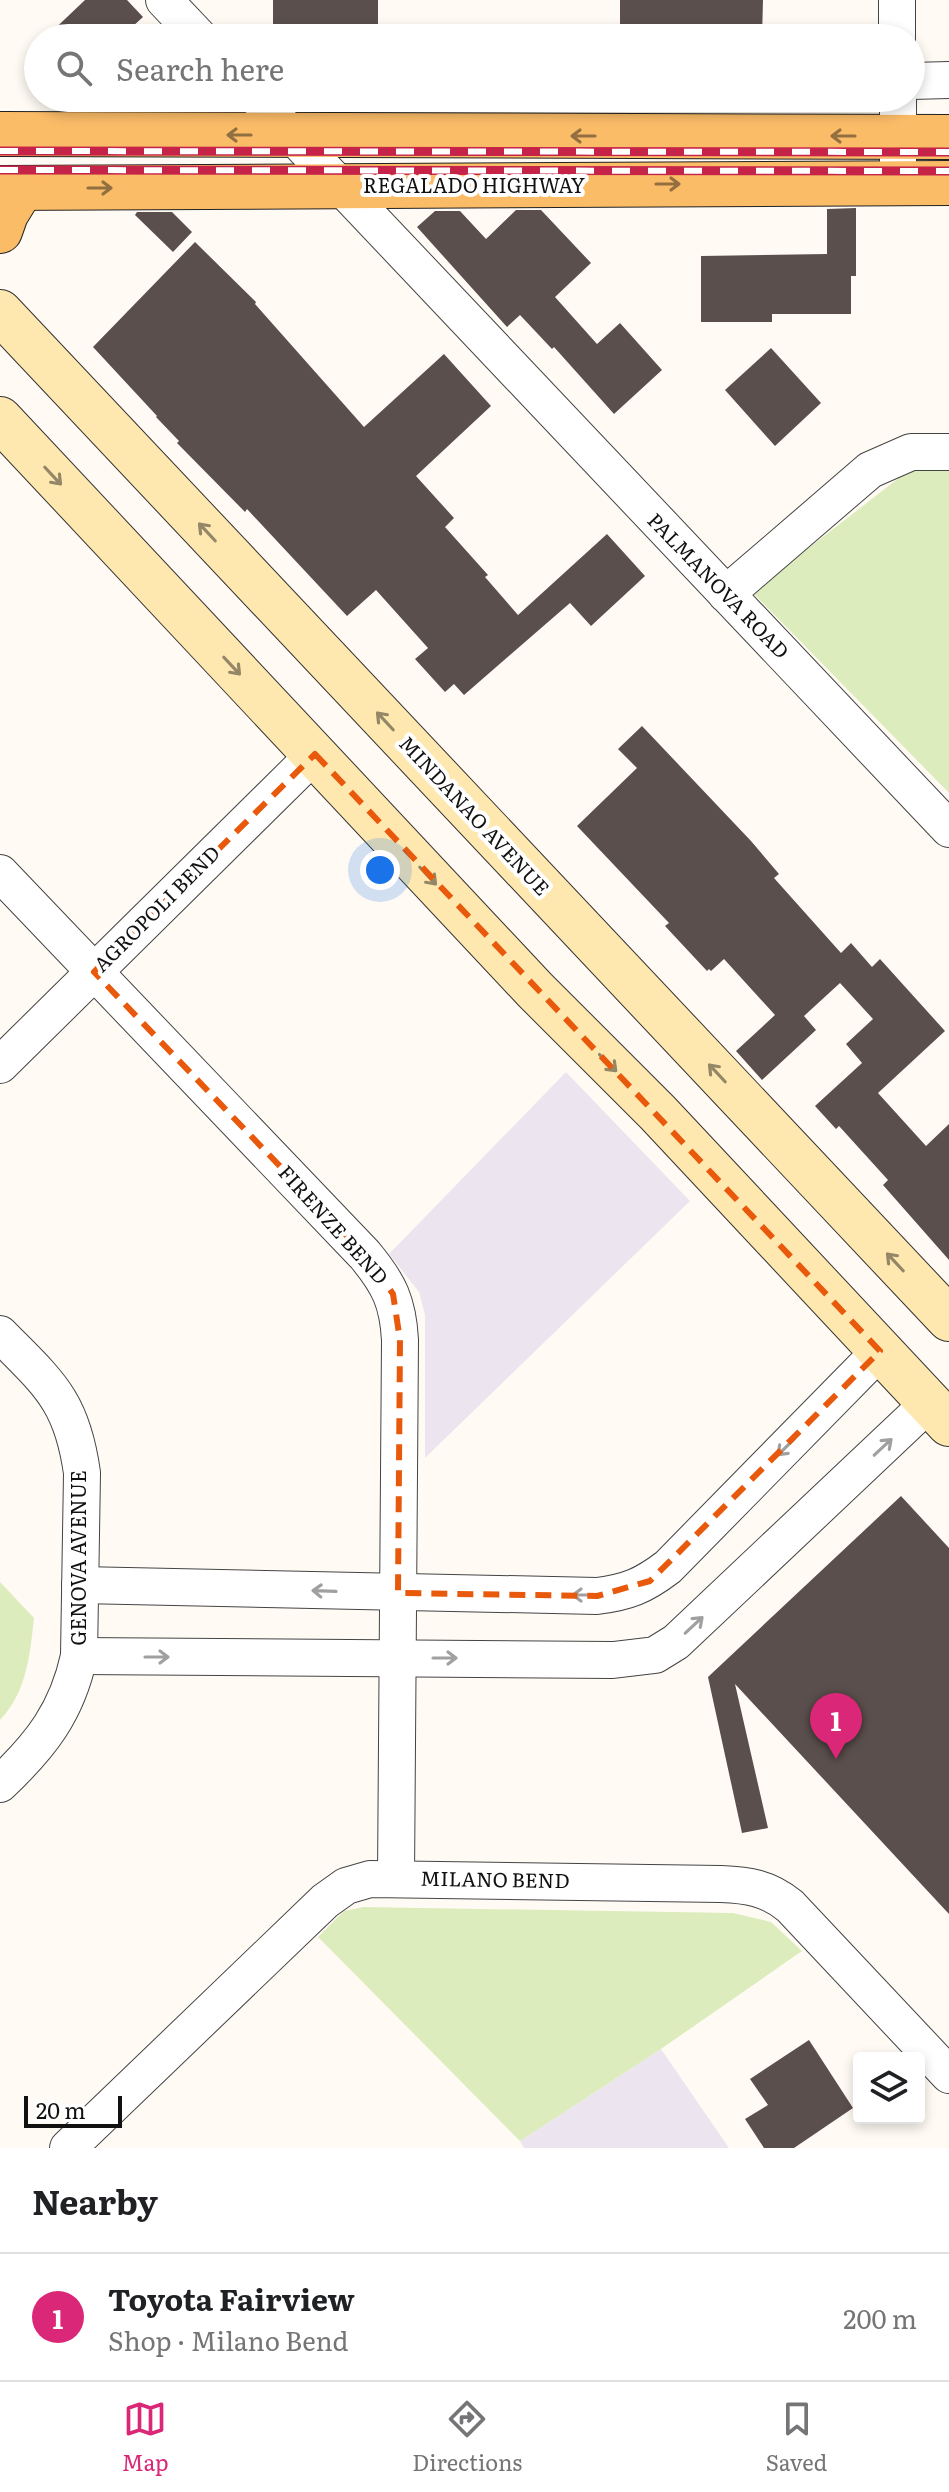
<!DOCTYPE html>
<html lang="en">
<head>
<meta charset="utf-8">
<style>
	body { margin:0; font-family:Literata,serif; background:#f2f2f2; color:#202124 }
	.controls { position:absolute; right:24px; bottom:24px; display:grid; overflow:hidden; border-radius:8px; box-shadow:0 4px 12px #0003 }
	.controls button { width:72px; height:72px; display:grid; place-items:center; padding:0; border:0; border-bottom:2px solid #e0e0e0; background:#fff; color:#202124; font:40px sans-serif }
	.scale { position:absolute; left:24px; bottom:20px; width:98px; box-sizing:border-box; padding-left:8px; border:4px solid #111; border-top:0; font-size:22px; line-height:28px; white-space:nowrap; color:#111; -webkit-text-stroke:6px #fff; paint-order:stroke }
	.you { position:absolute; left:380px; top:870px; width:28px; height:28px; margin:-20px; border:6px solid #fff; border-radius:50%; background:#1a73e8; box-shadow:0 0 0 12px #1a73e833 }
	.badge { display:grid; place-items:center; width:52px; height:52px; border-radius:50%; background:#db2777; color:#fff; font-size:26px; font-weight:700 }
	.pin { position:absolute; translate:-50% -66px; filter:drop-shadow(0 2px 4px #0008) }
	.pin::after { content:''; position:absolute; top:42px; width:28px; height:24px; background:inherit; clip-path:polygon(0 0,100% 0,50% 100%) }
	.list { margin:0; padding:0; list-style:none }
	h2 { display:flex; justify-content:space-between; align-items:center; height:104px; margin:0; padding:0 32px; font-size:34px }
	h2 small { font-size:26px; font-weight:400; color:#757577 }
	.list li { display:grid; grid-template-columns:52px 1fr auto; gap:24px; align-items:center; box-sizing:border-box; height:128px; padding:0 32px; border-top:2px solid #e0e0e0 }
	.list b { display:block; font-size:30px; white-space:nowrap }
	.list p { margin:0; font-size:26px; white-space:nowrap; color:#757577 }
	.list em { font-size:26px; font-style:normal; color:#757577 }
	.icon { flex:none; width:44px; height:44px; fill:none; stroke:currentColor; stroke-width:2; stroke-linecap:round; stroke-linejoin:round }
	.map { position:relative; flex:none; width:949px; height:2148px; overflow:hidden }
	.search { position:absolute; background:#fff; box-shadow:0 4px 12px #0003; left:24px; right:24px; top:24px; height:88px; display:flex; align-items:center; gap:20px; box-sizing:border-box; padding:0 28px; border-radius:44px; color:#757577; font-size:30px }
	.sheet { height:232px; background:#fff }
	nav { display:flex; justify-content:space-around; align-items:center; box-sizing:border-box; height:112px; border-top:2px solid #e0e0e0; background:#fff; font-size:22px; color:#757577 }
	nav a { display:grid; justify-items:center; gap:4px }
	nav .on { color:#db2777 }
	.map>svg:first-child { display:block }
	.industrial { fill:#ece5ef }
	.green { fill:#ddecbc }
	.building { fill:#5a4f4c }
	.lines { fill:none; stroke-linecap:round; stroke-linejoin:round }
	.minor-casing { stroke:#444; stroke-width:38 }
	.secondary-casing { stroke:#333; stroke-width:46 }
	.primary-casing { stroke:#222; stroke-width:46 }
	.minor { stroke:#fff; stroke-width:36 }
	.secondary { stroke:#ffe8af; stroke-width:44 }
	.primary { stroke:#fbbc68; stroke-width:44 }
	.rail-casing { stroke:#c62349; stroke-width:9 }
	.rail { stroke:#fff; stroke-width:6; stroke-dasharray:18; stroke-linecap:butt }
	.oneway { stroke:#926f41 }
	.oneway2 { stroke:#948768 }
	.oneway3 { stroke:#a0a0a0 }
	.marked { fill:none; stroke:#e8590c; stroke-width:6; stroke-dasharray:16 10; stroke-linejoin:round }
	.labels { text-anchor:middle; stroke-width:8; stroke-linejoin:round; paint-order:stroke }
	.street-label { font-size:20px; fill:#111; stroke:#fff }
</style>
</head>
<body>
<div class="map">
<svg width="949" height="2148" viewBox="0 0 949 2148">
	<rect width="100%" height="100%" fill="#fffbf4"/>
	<!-- industrial -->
	<g class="industrial">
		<path d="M 566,1072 L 690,1201 L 425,1458 L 425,1315 L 419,1292 L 389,1254 Z"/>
		<path d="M 661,2049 L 729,2148 L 524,2148 L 520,2141 Z"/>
	</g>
	<!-- green -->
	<g class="green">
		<path d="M 913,467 L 949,468 L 949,793 L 752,592 Z"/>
		<path d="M 0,1582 L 34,1618 C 30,1654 27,1692 0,1720 Z"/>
		<path d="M 363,1907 L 733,1913 L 771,1922 L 802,1951 L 661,2049 L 520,2141 L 318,1937 L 344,1911 Z"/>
	</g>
	<!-- building -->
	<g class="building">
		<path d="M 85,0 L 127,0 L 143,17 L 120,38 L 45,38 Z"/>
		<rect x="273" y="0" width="105" height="38"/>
		<path d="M 620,0 L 763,0 L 762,38 L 620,38 Z"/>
		<path d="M 856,208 L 856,276 L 851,276 L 851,314 L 772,314 L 772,322 L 701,322 L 701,256 L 827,254 L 827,209 Z"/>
		<path d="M 516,210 L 541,210 L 591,263 L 555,297 L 597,344 L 620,323 L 662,370 L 614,414 L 554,347 L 552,349 L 520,315 L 507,327 L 417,227 L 435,211 L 460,211 L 486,239 Z"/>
		<path d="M 137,212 L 172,212 L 192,232 L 173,252 L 135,215 Z"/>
		<path d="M 195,242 L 256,302 L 255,304 L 364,427 L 444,354 L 491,406 L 416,476 L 454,518 L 445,527 L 488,575 L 485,577 L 518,615 L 607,534 L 645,576 L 591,626 L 570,603 L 464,695 L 454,684 L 445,692 L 415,659 L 428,648 L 376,590 L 347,616 L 247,509 L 245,512 L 177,443 L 179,441 L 156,417 L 157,416 L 93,347 Z"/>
		<path d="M 771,348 L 821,403 L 775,446 L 725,390 Z"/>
		<path d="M 642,726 L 751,841 L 779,874 L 774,878 L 841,953 L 851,943 L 872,967 L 880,959 L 945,1031 L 878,1093 L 926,1146 L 949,1124 L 949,1260 L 883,1185 L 888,1180 L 839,1126 L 836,1129 L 815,1106 L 862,1063 L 846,1044 L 873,1019 L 840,983 L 804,1016 L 816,1030 L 762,1080 L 736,1051 L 775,1015 L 724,959 L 711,971 L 709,969 L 707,971 L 665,926 L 669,923 L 577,826 L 637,768 L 618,749 Z"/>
		<path d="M 901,1496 L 949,1548 L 949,1914 L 735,1684 L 768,1828 L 742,1833 L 708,1677 Z"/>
		<path d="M 809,2040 L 853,2108 L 794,2148 L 764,2148 L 745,2119 L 768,2105 L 750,2079 Z"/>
	</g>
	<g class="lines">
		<defs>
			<g id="minor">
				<path d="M 164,0 L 200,38"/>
				<path d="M 897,0 L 897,38"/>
				<path d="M 911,81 L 949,80"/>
				<path d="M 257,98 L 949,829"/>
				<path d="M 898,98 L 898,164"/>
				<path d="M 726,594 L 870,470 L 911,452 L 949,452"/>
				<path d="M 0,873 L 365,1255 C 389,1284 398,1302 400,1340 L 396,1878"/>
				<path d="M 0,1065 L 315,754"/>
				<path d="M 0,1334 C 48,1383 72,1400 82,1473 L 79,1656 C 67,1712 41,1745 0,1784"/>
				<path d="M 80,1585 L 597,1596 C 628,1592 643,1586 668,1567 L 880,1351"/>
				<path d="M 79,1656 L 613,1660 L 655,1655 L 676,1642 L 929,1403"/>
				<path d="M 68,2148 L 325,1901 L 346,1886 L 370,1879 L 721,1884 C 748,1885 768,1888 790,1906 L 949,2075"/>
			</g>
			<g id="secondary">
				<path d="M 0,312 L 949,1319"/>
				<path d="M 0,419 L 535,990 L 658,1113 L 949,1424"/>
			</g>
			<g id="primary">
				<path d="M 0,134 L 949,137"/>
				<path d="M 0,188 L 949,183"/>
				<path d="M 0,231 L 6,214 L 22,188"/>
			</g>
		</defs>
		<!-- minor casing -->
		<use href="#minor" class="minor-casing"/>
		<!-- secondary casing -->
		<use href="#secondary" class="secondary-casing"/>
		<!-- primary casing -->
		<use href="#primary" class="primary-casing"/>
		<!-- minor -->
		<use href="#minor" class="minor"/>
		<!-- secondary -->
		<use href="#secondary" class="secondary"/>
		<!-- primary -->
		<use href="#primary" class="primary"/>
		<defs>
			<g id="rail">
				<path d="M 0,151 L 949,152"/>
				<path d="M 0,170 L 949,171"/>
			</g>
		</defs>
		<!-- rail casing -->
		<use href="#rail" class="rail-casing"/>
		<!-- rail -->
		<use href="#rail" class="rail"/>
	</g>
	<!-- one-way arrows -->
	<defs><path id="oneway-shaft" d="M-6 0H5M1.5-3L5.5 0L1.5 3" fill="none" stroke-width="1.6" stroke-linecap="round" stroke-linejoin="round" transform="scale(2)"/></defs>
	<g class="oneway">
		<use href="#oneway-shaft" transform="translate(239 135) rotate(-180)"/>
		<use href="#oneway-shaft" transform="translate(583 136) rotate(-180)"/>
		<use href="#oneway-shaft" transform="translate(843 136) rotate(-180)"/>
		<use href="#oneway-shaft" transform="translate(668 184)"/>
		<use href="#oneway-shaft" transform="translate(100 188)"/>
	</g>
	<g class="oneway2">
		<use href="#oneway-shaft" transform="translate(53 476) rotate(47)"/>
		<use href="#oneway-shaft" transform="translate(207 532) rotate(-133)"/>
		<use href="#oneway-shaft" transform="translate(232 666) rotate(47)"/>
		<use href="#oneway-shaft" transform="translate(385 721) rotate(-133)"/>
		<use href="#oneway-shaft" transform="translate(428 876) rotate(47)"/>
		<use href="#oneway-shaft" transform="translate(608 1063) rotate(45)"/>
		<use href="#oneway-shaft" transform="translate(717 1073) rotate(-133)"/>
		<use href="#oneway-shaft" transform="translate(895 1262) rotate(-133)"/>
	</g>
	<g class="oneway3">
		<use href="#oneway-shaft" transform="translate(786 1447) rotate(135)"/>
		<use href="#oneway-shaft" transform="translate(883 1447) rotate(-43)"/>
		<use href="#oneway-shaft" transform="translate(324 1591) rotate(-178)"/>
		<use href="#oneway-shaft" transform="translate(584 1595) rotate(-180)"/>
		<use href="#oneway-shaft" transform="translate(694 1625) rotate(-43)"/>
		<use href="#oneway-shaft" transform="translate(157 1657)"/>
		<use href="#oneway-shaft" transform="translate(445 1658)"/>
	</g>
	<!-- marked area -->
	<path class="marked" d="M 315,754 L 880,1351 L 650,1581 L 597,1596 L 398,1593 L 400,1340 L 393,1294 L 365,1255 L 94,972 Z"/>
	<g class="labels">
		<!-- street labels -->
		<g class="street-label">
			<text x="474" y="193">REGALADO HIGHWAY</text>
			<text transform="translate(718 586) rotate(46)" y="7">PALMANOVA ROAD</text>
			<text transform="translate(474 816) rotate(47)" y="7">MINDANAO AVENUE</text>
			<text transform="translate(157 909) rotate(-45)" y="7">AGROPOLI BEND</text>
			<text transform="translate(333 1225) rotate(48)" y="7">FIRENZE BEND</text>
			<text transform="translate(79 1558) rotate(-90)" y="7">GENOVA AVENUE</text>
			<text transform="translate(495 1880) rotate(1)" y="7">MILANO BEND</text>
		</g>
	</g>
</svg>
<div class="controls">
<button><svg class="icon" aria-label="layers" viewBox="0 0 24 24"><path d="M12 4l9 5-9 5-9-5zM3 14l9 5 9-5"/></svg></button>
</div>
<div class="scale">20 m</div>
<div class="you"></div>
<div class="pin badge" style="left:836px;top:1759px">1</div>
<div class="search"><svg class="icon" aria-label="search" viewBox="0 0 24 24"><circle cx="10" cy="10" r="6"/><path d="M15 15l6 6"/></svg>Search here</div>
</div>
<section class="sheet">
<h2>Nearby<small></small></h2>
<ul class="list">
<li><span class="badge">1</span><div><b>Toyota Fairview</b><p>Shop · Milano Bend</p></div><em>200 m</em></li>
</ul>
</section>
<nav>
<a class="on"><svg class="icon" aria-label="map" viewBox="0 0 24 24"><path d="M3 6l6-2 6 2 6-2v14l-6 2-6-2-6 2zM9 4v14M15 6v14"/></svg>Map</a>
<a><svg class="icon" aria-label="directions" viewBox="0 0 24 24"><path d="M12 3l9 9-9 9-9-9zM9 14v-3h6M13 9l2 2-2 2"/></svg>Directions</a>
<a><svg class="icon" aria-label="saved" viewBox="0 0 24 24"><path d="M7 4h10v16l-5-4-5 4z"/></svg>Saved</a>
</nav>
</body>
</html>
